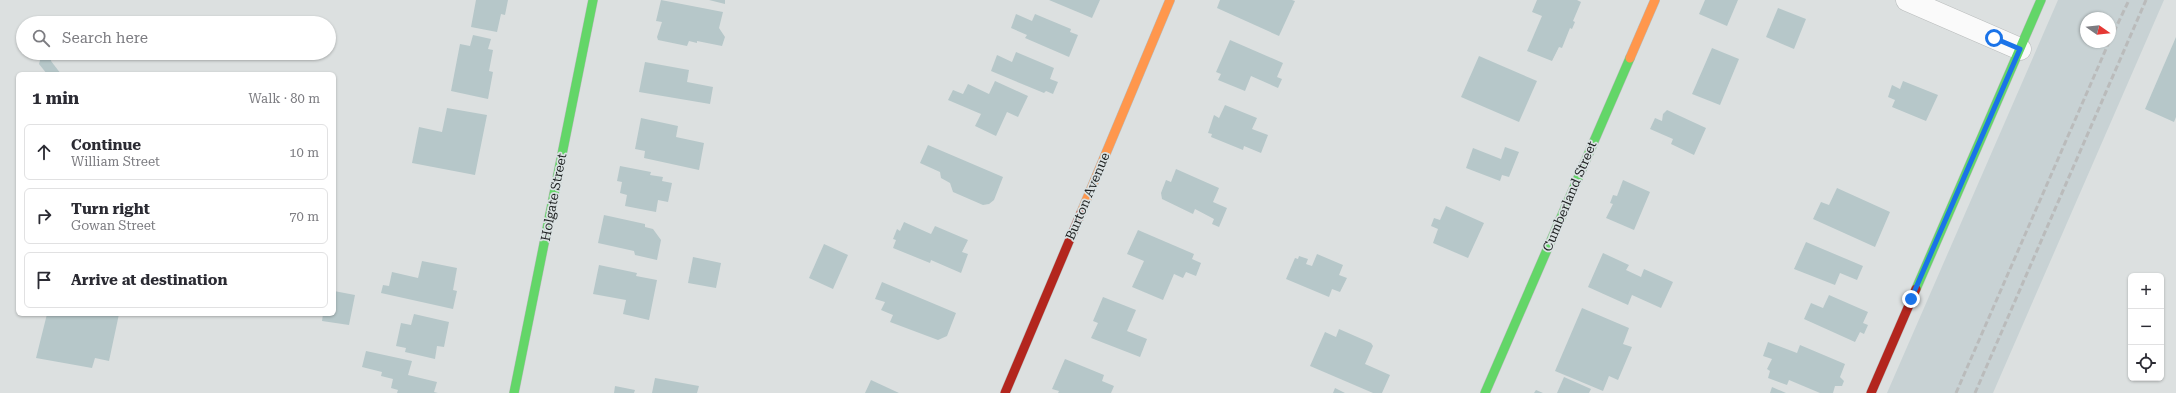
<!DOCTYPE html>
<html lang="en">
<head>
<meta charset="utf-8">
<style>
	body { margin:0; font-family:"Roboto Serif",serif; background:#f2f2f3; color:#2b2b33 }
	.controls { position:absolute; right:12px; bottom:12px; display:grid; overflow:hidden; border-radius:6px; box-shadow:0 1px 3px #0004 }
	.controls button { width:36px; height:36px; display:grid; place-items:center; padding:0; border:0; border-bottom:1px solid #e1e1e2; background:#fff; color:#2b2b33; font:20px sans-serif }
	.compass { position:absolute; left:2080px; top:12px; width:36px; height:36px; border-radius:50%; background:#fff; box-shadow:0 1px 3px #0004; rotate:104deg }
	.stop { position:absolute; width:12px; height:12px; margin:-9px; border:3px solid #1a73e8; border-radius:50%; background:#fff }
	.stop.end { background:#1a73e8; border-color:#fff; box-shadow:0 1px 4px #0008 }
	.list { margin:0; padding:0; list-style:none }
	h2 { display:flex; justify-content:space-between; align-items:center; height:52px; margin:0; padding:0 16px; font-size:17px }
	h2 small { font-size:13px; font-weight:400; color:#7c7c81 }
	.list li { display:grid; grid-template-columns:26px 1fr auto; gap:12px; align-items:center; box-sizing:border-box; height:56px; margin:0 8px 8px; padding:0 8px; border:1px solid #e1e1e2; border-radius:6px }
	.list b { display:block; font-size:15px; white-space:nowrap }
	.list p { margin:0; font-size:13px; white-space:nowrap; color:#7c7c81 }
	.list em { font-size:13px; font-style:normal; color:#7c7c81 }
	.icon { flex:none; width:22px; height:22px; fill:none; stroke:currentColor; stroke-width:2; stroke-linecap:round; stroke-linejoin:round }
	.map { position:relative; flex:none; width:2176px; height:393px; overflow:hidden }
	.search { position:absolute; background:#fff; box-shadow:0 1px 3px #0004; left:16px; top:16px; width:320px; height:44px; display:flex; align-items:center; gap:10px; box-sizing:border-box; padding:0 14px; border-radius:22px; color:#7c7c81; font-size:15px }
	.panel { position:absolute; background:#fff; box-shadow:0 1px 3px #0004; left:16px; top:72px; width:320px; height:244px; border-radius:6px }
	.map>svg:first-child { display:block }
	.built { fill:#c8d2d4; fill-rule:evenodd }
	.building { fill:#b6c7c9 }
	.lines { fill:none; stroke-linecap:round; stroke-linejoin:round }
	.street-casing { stroke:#b9bcbc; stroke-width:23 }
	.fast-casing { stroke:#b9bcbc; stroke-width:10 }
	.slow-casing { stroke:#b9bcbc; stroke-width:10 }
	.jam-casing { stroke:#b9bcbc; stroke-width:10 }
	.street { stroke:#fafafa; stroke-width:22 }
	.fast { stroke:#63d668; stroke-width:9 }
	.slow { stroke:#ff974d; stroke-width:9 }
	.jam { stroke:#b3261e; stroke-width:9 }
	.rail { stroke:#babbbb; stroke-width:3; stroke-dasharray:6 3; stroke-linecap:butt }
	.route { stroke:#1a73e8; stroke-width:5 }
	.labels { text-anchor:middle; stroke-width:3.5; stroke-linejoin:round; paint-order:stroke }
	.street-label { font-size:13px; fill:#1d2020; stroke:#dae1e2 }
</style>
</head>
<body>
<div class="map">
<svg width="2176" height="393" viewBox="0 0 2176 393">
	<rect width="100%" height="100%" fill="#dce0e0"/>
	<!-- built -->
	<path class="built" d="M 2058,0 L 2164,0 L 1993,393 L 1887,393 ZM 2086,18 L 2110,18 L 2110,42 L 2086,42 Z"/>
	<!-- building -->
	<g class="building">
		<path d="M 476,0 L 508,0 L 505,15 L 501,14 L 497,32 L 471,27 Z"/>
		<path d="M 661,0 L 723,12 L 719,28 L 725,37 L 722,46 L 697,41 L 697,43 L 689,41 L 687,46 L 658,40 L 657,37 L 662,22 L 656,21 Z"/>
		<path d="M 709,0 L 725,0 L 725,4 Z"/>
		<path d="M 1049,0 L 1100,0 L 1092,18 Z"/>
		<path d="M 1220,0 L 1292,0 L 1295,1 L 1279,36 L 1217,8 Z"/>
		<path d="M 1537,0 L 1577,0 L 1581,2 L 1573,21 L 1575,22 L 1572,29 L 1570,28 L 1562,48 L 1559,47 L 1552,61 L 1527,51 L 1542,16 L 1532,12 Z"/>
		<path d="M 1705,0 L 1738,0 L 1727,26 L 1699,14 Z"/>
		<path d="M 1778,8 L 1806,19 L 1794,49 L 1766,37 Z"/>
		<path d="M 1016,14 L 1032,21 L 1035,14 L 1071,29 L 1070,32 L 1078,35 L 1069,57 L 1025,38 L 1027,35 L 1011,28 Z"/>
		<path d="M 473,35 L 491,39 L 488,49 L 493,50 L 489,71 L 493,72 L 488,99 L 451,91 L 460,44 L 470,46 Z"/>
		<path d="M 2176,37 L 2176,117 L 2174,122 L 2145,109 Z"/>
		<path d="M 1230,40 L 1283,63 L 1277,77 L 1282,79 L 1278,88 L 1251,76 L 1245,91 L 1218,80 L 1221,74 L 1216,72 Z"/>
		<path d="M 1712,48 L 1739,59 L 1720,105 L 1692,94 Z"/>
		<path d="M 1016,52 L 1054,68 L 1050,79 L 1058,82 L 1053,94 L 1046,91 L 1044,93 L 991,71 L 997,55 L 1012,62 Z"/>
		<path d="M 42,53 L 52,53 L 51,61 L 61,74 L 47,74 L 39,64 Z"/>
		<path d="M 1479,56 L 1537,81 L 1519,122 L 1461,97 Z"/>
		<path d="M 645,62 L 689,70 L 687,82 L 713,87 L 710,104 L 639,92 Z"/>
		<path d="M 995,81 L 1028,96 L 1018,117 L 1007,112 L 996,136 L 975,126 L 981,114 L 948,100 L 953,90 L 963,94 L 968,84 L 989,94 Z"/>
		<path d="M 1903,81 L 1938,95 L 1926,121 L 1892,107 L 1895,100 L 1888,97 L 1892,85 L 1900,89 Z"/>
		<path d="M 1225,105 L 1257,118 L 1252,129 L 1268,135 L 1261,153 L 1244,146 L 1243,150 L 1211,137 L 1212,134 L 1208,133 L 1214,115 L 1219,118 Z"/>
		<path d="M 447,108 L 487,115 L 475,175 L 412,163 L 419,127 L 442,132 Z"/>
		<path d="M 1667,110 L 1706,128 L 1694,155 L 1671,144 L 1673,139 L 1650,129 L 1655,118 L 1662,121 L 1663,114 Z"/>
		<path d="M 641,118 L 678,126 L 676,137 L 704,143 L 699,170 L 644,158 L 645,151 L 635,149 Z"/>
		<path d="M 928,145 L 1003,177 L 994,200 L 989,204 L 983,205 L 953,192 L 950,183 L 941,178 L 940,172 L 920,163 Z"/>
		<path d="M 1505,147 L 1519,152 L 1509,177 L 1502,175 L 1500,181 L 1466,168 L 1473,148 L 1501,159 Z"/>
		<path d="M 620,166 L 651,172 L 650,175 L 663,177 L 662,181 L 672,183 L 668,202 L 658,200 L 656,212 L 625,206 L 627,195 L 620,193 L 622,182 L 617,181 Z"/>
		<path d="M 1176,169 L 1219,188 L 1213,202 L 1227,208 L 1219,227 L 1212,224 L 1214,219 L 1195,209 L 1193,214 L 1162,199 L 1161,193 L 1166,180 L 1171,182 Z"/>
		<path d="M 1623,180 L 1650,192 L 1634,230 L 1606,218 L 1613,204 L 1610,203 L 1613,195 L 1617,196 Z"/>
		<path d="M 1837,188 L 1890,212 L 1875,247 L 1813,219 L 1821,202 L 1829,205 Z"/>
		<path d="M 1446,206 L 1484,223 L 1468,258 L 1433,243 L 1438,229 L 1431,226 L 1434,218 L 1440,220 Z"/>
		<path d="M 604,215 L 645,224 L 645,227 L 653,229 L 661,240 L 657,260 L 635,255 L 634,251 L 598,243 Z"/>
		<path d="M 904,222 L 931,234 L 935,226 L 968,240 L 962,252 L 968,254 L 961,273 L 931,260 L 930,263 L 893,248 L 896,240 L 893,239 L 897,229 L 900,231 Z"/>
		<path d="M 1138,230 L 1194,254 L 1192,259 L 1201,263 L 1196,276 L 1186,272 L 1183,278 L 1174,274 L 1163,300 L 1132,287 L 1144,261 L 1127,254 Z"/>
		<path d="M 1806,242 L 1863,266 L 1857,280 L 1840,273 L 1835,285 L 1794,269 Z"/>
		<path d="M 824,244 L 848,255 L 833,289 L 809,278 Z"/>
		<path d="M 1603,253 L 1629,265 L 1626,270 L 1641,277 L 1644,269 L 1673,282 L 1661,308 L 1632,295 L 1628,305 L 1588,287 Z"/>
		<path d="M 1317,254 L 1343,265 L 1339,275 L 1347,278 L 1340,292 L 1332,289 L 1329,297 L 1286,279 L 1295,258 L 1298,259 L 1299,256 L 1308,259 L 1306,264 L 1312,266 Z"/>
		<path d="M 693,257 L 721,263 L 716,288 L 688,283 Z"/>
		<path d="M 422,261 L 457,268 L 453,290 L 457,291 L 453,309 L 381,293 L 383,285 L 389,286 L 392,272 L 418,278 Z"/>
		<path d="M 599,265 L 637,273 L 636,276 L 657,280 L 649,320 L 623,314 L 626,300 L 593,294 Z"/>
		<path d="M 882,282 L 956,313 L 947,336 L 938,340 L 890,322 L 893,315 L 881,310 L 885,302 L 875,299 Z"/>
		<path d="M 334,291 L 355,295 L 349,325 L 322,321 L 323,314 L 334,314 Z"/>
		<path d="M 1829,295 L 1868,312 L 1863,323 L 1868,325 L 1864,334 L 1860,332 L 1855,342 L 1804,319 L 1811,303 L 1823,308 Z"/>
		<path d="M 1103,297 L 1136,310 L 1127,331 L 1147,339 L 1140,357 L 1091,338 L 1098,323 L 1093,321 Z"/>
		<path d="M 1582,308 L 1629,328 L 1623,344 L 1632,347 L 1618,380 L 1609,376 L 1603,391 L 1555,371 Z"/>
		<path d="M 47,314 L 119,314 L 109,361 L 95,358 L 92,368 L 36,358 Z"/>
		<path d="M 414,314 L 449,322 L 444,347 L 437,346 L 435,359 L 405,352 L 406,348 L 396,346 L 401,323 L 411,325 Z"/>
		<path d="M 1339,329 L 1371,343 L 1373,346 L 1365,364 L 1390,375 L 1382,393 L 1373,393 L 1310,366 L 1325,332 L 1336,337 Z"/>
		<path d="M 1768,342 L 1797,353 L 1800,345 L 1845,364 L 1840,377 L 1844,381 L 1842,386 L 1835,386 L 1833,393 L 1820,393 L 1789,380 L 1787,385 L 1768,378 L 1770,371 L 1767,369 L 1772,359 L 1763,356 Z"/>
		<path d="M 366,351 L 412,361 L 408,375 L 437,382 L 434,392 L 438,393 L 397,393 L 398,390 L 391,388 L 393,379 L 381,376 L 382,372 L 362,367 Z"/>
		<path d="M 1065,359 L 1104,375 L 1102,381 L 1114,386 L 1111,393 L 1058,393 L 1059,391 L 1052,389 Z"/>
		<path d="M 1564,377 L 1591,389 L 1589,393 L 1557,393 Z"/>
		<path d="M 655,378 L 699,386 L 697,393 L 652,393 Z"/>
		<path d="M 871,380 L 899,393 L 865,393 Z"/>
		<path d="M 615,386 L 635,390 L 634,393 L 614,393 Z"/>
		<path d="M 1772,387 L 1786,393 L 1770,393 Z"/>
		<path d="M 1335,388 L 1345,393 L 1333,393 Z"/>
		<path d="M 1536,390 L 1543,393 L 1534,393 Z"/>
	</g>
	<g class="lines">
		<defs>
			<path id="street" d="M 1907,0 L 2020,49"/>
			<g id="fast">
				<path d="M 1916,289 L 2041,0"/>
				<path d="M 514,393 L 593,0"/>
				<path d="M 1485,393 L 1630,58"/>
			</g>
			<g id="slow">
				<path d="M 1630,58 L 1655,0"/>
				<path d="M 1081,213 L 1170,0"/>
			</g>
			<g id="jam">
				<path d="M 1005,393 L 1081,213"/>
				<path d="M 1871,393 L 1916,289"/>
			</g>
		</defs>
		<!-- street casing -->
		<use href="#street" class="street-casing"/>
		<!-- fast casing -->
		<use href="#fast" class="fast-casing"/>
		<!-- slow casing -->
		<use href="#slow" class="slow-casing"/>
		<!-- jam casing -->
		<use href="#jam" class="jam-casing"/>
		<!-- street -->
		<use href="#street" class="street"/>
		<!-- fast -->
		<use href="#fast" class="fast"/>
		<!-- slow -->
		<use href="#slow" class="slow"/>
		<!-- jam -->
		<use href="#jam" class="jam"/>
		<!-- rail -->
		<g class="rail">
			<path d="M 2110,40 L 2129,0"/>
			<path d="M 1956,393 L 2109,42"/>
			<path d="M 1975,393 L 2146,0"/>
		</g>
	</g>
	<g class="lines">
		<!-- route -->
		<path class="route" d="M 1911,299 L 2020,49 L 1994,38"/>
	</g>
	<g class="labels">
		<!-- street labels -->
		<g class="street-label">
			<text transform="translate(1087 196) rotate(-67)" y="5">Burton Avenue</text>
			<text transform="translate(1569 196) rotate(-67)" y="5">Cumberland Street</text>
			<text transform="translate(553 197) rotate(-79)" y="5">Holgate Street</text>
		</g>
	</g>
</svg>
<div class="controls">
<button>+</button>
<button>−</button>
<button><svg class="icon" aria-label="locate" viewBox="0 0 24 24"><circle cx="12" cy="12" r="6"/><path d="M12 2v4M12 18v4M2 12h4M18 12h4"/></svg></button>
</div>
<svg class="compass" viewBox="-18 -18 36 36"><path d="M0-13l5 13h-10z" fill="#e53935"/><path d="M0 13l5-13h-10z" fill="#7c7c81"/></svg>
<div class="stop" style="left:1994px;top:38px"></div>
<div class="stop end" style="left:1911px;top:299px"></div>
<div class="search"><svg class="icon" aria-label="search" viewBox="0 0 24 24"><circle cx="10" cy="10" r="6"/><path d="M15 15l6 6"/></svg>Search here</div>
<section class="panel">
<h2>1 min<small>Walk · 80 m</small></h2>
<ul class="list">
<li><svg class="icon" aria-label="ahead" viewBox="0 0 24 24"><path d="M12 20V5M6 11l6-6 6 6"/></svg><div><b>Continue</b><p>William Street</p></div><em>10 m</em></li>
<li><svg class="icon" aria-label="right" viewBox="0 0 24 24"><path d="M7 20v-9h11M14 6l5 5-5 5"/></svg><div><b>Turn right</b><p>Gowan Street</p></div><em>70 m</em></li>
<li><svg class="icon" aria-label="arrive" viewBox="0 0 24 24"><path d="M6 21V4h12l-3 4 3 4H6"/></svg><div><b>Arrive at destination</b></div></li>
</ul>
</section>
</div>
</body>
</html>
